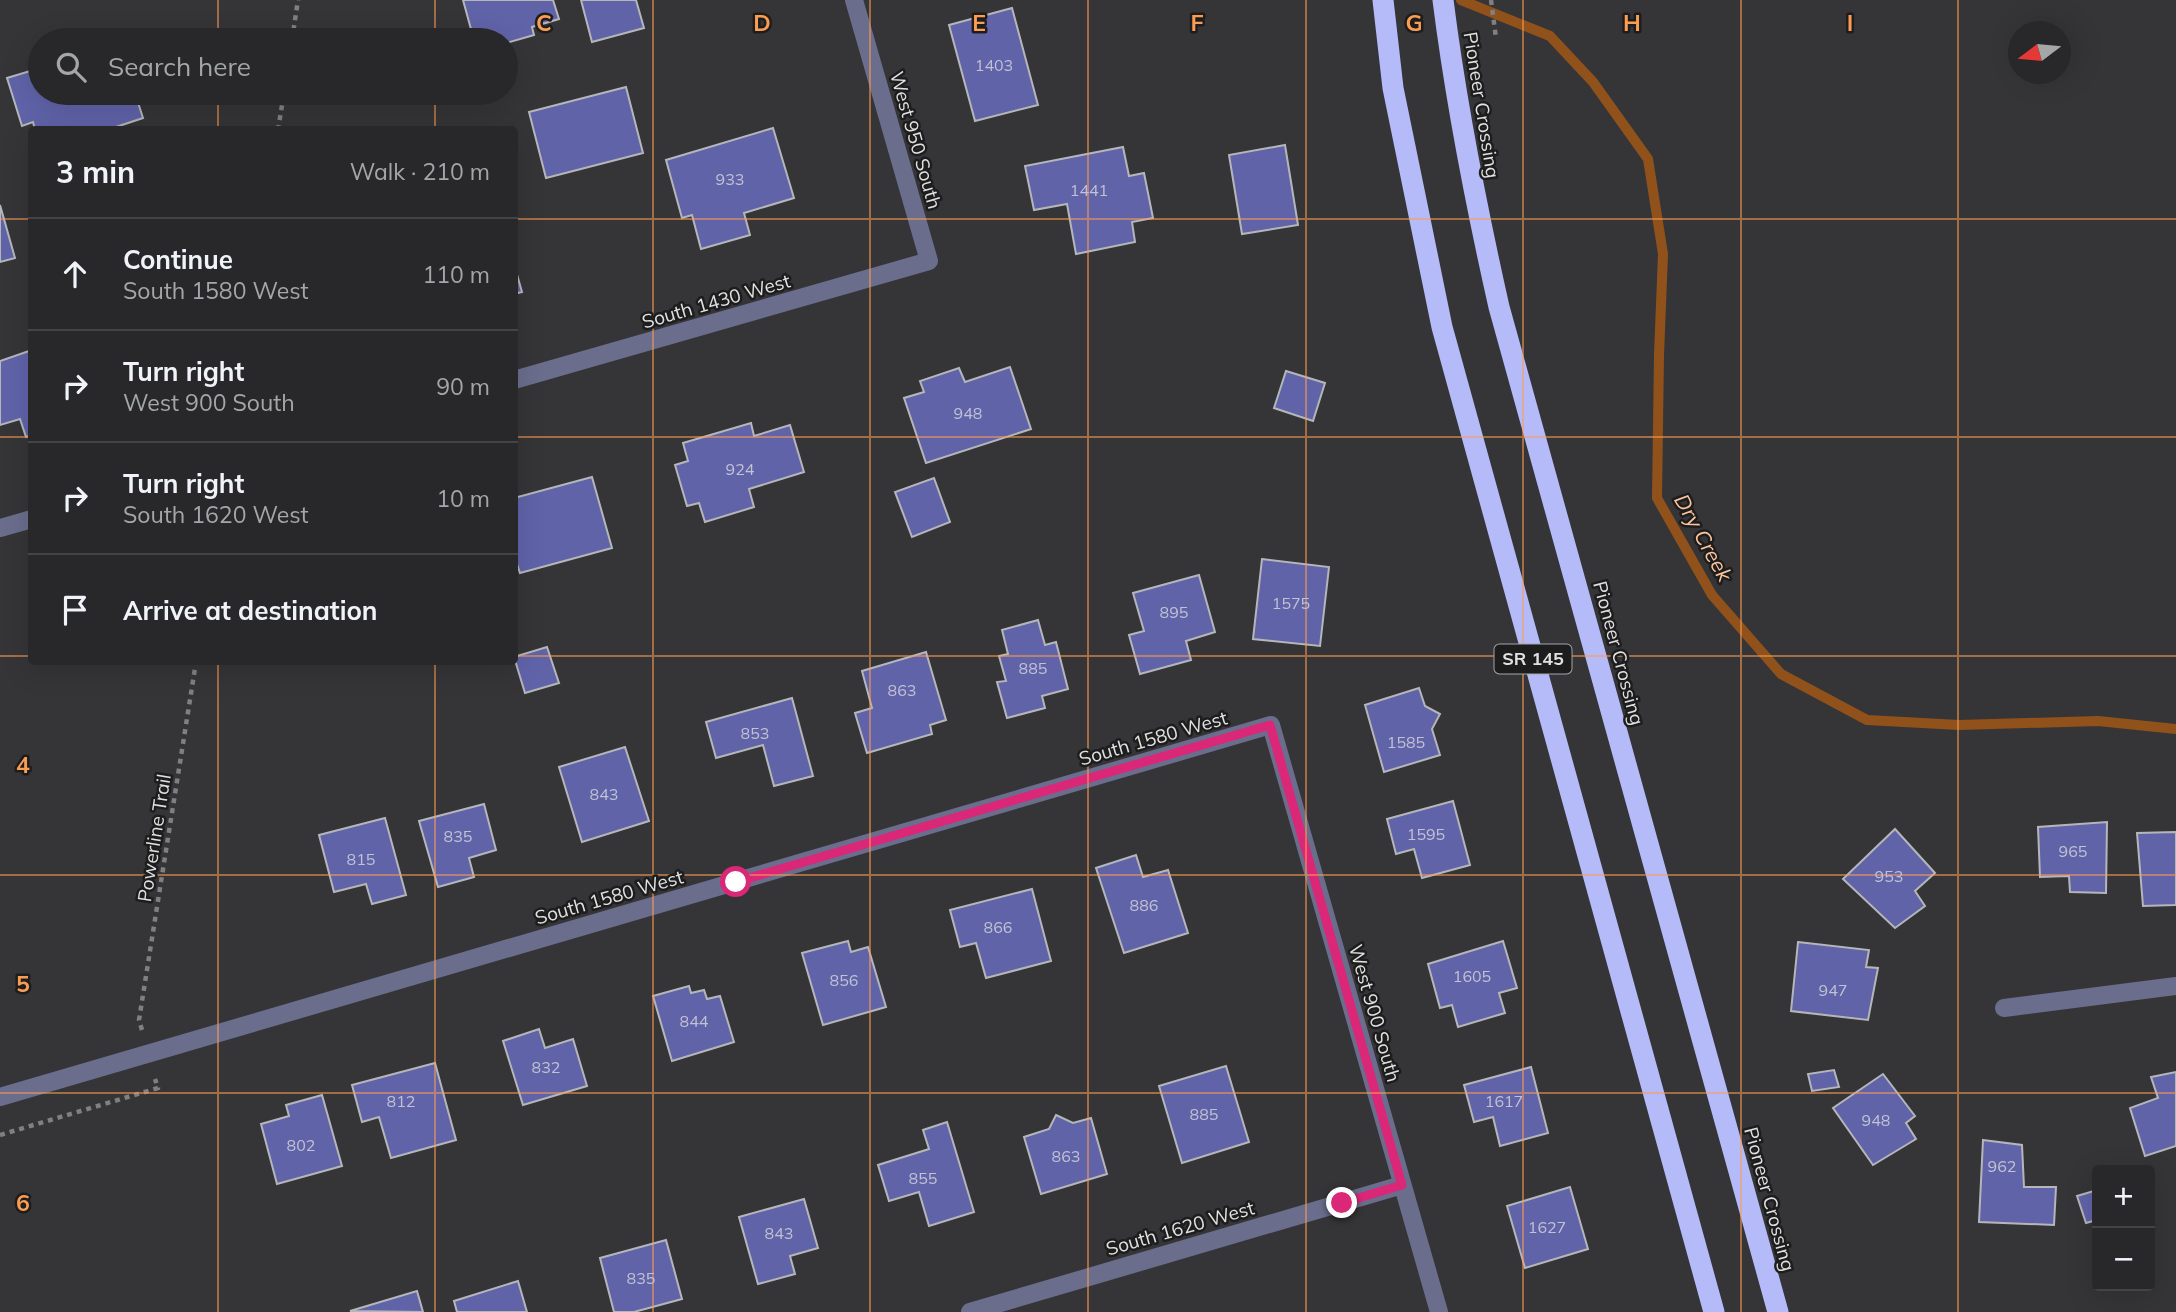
<!DOCTYPE html>
<html lang="en">
<head>
<meta charset="utf-8">
<style>
	body { margin:0; font-family:Mulish,sans-serif; background:#303032; color:#f1f3f6 }
	.controls { position:absolute; right:21px; bottom:21px; display:grid; overflow:hidden; border-radius:7px; box-shadow:0 7px 28px #0002 }
	.controls button { width:63px; height:63px; display:grid; place-items:center; padding:0; border:0; border-bottom:2px solid #444447; background:#28282a; color:#f1f3f6; font:35px sans-serif }
	.compass { position:absolute; left:2008px; top:21px; width:63px; height:63px; border-radius:50%; background:#28282a; box-shadow:0 7px 28px #0002; rotate:254deg }
	.stop { position:absolute; width:21px; height:21px; margin:-16px; border:5px solid #db2777; border-radius:50%; background:#fff }
	.stop.end { background:#db2777; border-color:#fff; box-shadow:0 2px 7px #0008 }
	.list { margin:0; padding:0; list-style:none }
	h2 { display:flex; justify-content:space-between; align-items:center; height:91px; margin:0; padding:0 28px; font-size:30px }
	h2 small { font-size:23px; font-weight:400; color:#a5a6a8 }
	.list li { display:grid; grid-template-columns:46px 1fr auto; gap:21px; align-items:center; box-sizing:border-box; height:112px; padding:0 28px; border-top:2px solid #444447 }
	.list b { display:block; font-size:26px; white-space:nowrap }
	.list p { margin:0; font-size:23px; white-space:nowrap; color:#a5a6a8 }
	.list em { font-size:23px; font-style:normal; color:#a5a6a8 }
	.icon { flex:none; width:38px; height:38px; fill:none; stroke:currentColor; stroke-width:2; stroke-linecap:round; stroke-linejoin:round }
	.map { position:relative; flex:none; width:2176px; height:1312px; overflow:hidden }
	.search { position:absolute; background:#28282a; box-shadow:0 7px 28px #0002; left:28px; top:28px; width:490px; height:77px; display:flex; align-items:center; gap:18px; box-sizing:border-box; padding:0 24px; border-radius:38px; color:#a5a6a8; font-size:26px }
	.panel { position:absolute; background:#28282a; box-shadow:0 7px 28px #0002; left:28px; top:126px; width:490px; height:539px; border-radius:7px }
	.map>svg:first-child { display:block }
	.lines { fill:none; stroke-linecap:round; stroke-linejoin:round }
	.stream { stroke:#91511b; stroke-width:10 }
	.building { fill:#6063a8; stroke:#b5b6b9; stroke-width:2 }
	.path { stroke:#808082; stroke-width:4.5; stroke-dasharray:5 5; stroke-linecap:butt }
	.minor { stroke:#6a6e8c; stroke-width:18 }
	.highway { stroke:#b5bbf8; stroke-width:21 }
	.route { stroke:#db2777; stroke-width:9 }
	.grid { fill:none; stroke:#fc9d52; stroke-width:2; stroke-opacity:0.55 }
	.labels { text-anchor:middle; stroke-width:5; stroke-linejoin:round; paint-order:stroke }
	.number-label { font-size:16px; fill:#c1c2d4 }
	.shield { fill:#1d1d1e; stroke:#a6a6a7; stroke-width:2 }
	.shield-label { font-size:18px; font-weight:bold; fill:#e1e1e2 }
	.street-label { font-size:19px; fill:#e1e1e2; stroke:#1d1d1e }
	.water-label { font-size:21px; font-style:italic; fill:#fcc49d; stroke:#1d1d1e }
	.grid-label { font-size:23px; text-anchor:middle; font-weight:bold; fill:#fc9d52; stroke:#1d1d1e; stroke-width:5; stroke-linejoin:round; paint-order:stroke }
</style>
</head>
<body>
<div class="map">
<svg width="2176" height="1312" viewBox="0 0 2176 1312">
	<rect width="100%" height="100%" fill="#353538"/>
	<g class="lines">
		<!-- stream -->
		<path class="stream" d="M 1461,0 L 1550,36 L 1593,82 L 1648,159 L 1663,254 L 1659,355 L 1657,498 L 1712,595 L 1781,674 L 1867,720 L 1959,725 L 2098,721 L 2176,729"/>
	</g>
	<!-- building -->
	<g class="building">
		<path d="M 463,0 L 553,0 L 559,19 L 532,27 L 534,35 L 506,43 L 506,40 L 500,40 L 499,36 L 474,40 Z"/>
		<path d="M 581,0 L 636,0 L 644,28 L 592,42 Z"/>
		<path d="M 1012,8 L 1038,105 L 975,121 L 949,25 Z"/>
		<path d="M 40,68 L 40,93 L 135,93 L 143,118 L 107,130 L 35,130 L 33,122 L 22,126 L 7,78 Z"/>
		<path d="M 626,87 L 643,153 L 546,178 L 529,112 Z"/>
		<path d="M 773,128 L 794,198 L 744,213 L 750,235 L 701,249 L 692,215 L 682,218 L 666,160 Z"/>
		<path d="M 1285,145 L 1298,225 L 1242,234 L 1229,155 Z"/>
		<path d="M 1123,147 L 1129,176 L 1144,173 L 1153,218 L 1132,222 L 1135,242 L 1076,254 L 1067,204 L 1034,210 L 1025,166 Z"/>
		<path d="M 0,205 L 15,258 L 0,262 Z"/>
		<path d="M 514,264 L 522,292 L 514,294 Z"/>
		<path d="M 32,350 L 32,435 L 26,437 L 20,419 L 0,425 L 0,361 Z"/>
		<path d="M 1010,367 L 1031,429 L 926,463 L 904,398 L 924,392 L 920,381 L 959,368 L 965,382 Z"/>
		<path d="M 1286,371 L 1325,383 L 1313,421 L 1274,408 Z"/>
		<path d="M 751,423 L 754,436 L 790,425 L 804,472 L 749,489 L 754,507 L 705,522 L 699,503 L 687,506 L 675,465 L 688,461 L 683,443 Z"/>
		<path d="M 592,477 L 612,548 L 520,573 L 514,555 L 514,498 Z"/>
		<path d="M 934,478 L 950,522 L 912,537 L 895,492 Z"/>
		<path d="M 1262,559 L 1329,567 L 1320,646 L 1253,639 Z"/>
		<path d="M 1199,575 L 1215,632 L 1186,641 L 1191,660 L 1140,674 L 1129,635 L 1144,631 L 1133,593 Z"/>
		<path d="M 1038,620 L 1045,645 L 1056,642 L 1068,689 L 1042,696 L 1045,708 L 1007,718 L 997,682 L 1006,681 L 999,656 L 1008,654 L 1002,630 Z"/>
		<path d="M 547,647 L 559,683 L 525,693 L 514,657 Z"/>
		<path d="M 926,652 L 946,720 L 930,725 L 932,734 L 867,753 L 855,713 L 872,708 L 862,671 Z"/>
		<path d="M 1419,688 L 1425,706 L 1440,714 L 1432,729 L 1440,755 L 1384,772 L 1365,705 Z"/>
		<path d="M 792,698 L 813,776 L 774,786 L 763,745 L 716,758 L 706,722 Z"/>
		<path d="M 625,747 L 649,821 L 582,842 L 559,767 Z"/>
		<path d="M 1453,801 L 1470,865 L 1422,878 L 1414,849 L 1396,854 L 1387,819 Z"/>
		<path d="M 484,804 L 496,850 L 469,858 L 474,877 L 438,887 L 419,821 Z"/>
		<path d="M 385,818 L 406,895 L 372,904 L 366,884 L 334,892 L 319,835 Z"/>
		<path d="M 2107,822 L 2106,893 L 2070,892 L 2069,876 L 2040,877 L 2038,827 Z"/>
		<path d="M 1895,829 L 1935,873 L 1915,891 L 1925,906 L 1895,928 L 1843,879 Z"/>
		<path d="M 2176,832 L 2176,905 L 2143,906 L 2137,833 Z"/>
		<path d="M 1136,855 L 1143,877 L 1168,870 L 1188,933 L 1124,953 L 1096,868 Z"/>
		<path d="M 1032,889 L 1051,961 L 986,978 L 976,943 L 960,947 L 950,910 Z"/>
		<path d="M 848,941 L 851,952 L 868,947 L 886,1007 L 823,1025 L 802,953 Z"/>
		<path d="M 1503,941 L 1517,988 L 1499,993 L 1505,1013 L 1458,1027 L 1452,1005 L 1440,1008 L 1428,964 Z"/>
		<path d="M 1798,942 L 1869,950 L 1866,967 L 1878,968 L 1868,1020 L 1791,1011 Z"/>
		<path d="M 689,986 L 691,993 L 704,990 L 707,999 L 720,996 L 734,1042 L 672,1061 L 653,996 Z"/>
		<path d="M 539,1029 L 545,1048 L 573,1039 L 587,1086 L 523,1105 L 503,1041 Z"/>
		<path d="M 435,1063 L 456,1140 L 391,1158 L 379,1117 L 362,1122 L 352,1085 Z"/>
		<path d="M 1226,1066 L 1249,1142 L 1182,1163 L 1159,1086 Z"/>
		<path d="M 1531,1067 L 1548,1133 L 1500,1146 L 1493,1117 L 1474,1122 L 1464,1085 Z"/>
		<path d="M 1834,1070 L 1839,1087 L 1812,1091 L 1808,1074 Z"/>
		<path d="M 2176,1072 L 2176,1146 L 2145,1156 L 2130,1108 L 2158,1098 L 2151,1077 Z"/>
		<path d="M 1883,1074 L 1915,1116 L 1906,1123 L 1916,1139 L 1873,1165 L 1833,1108 Z"/>
		<path d="M 322,1095 L 342,1166 L 277,1184 L 261,1124 L 289,1116 L 286,1105 Z"/>
		<path d="M 1056,1115 L 1073,1123 L 1091,1118 L 1107,1174 L 1041,1194 L 1024,1137 L 1049,1129 Z"/>
		<path d="M 947,1122 L 974,1212 L 929,1226 L 919,1192 L 889,1201 L 878,1165 L 929,1149 L 923,1130 Z"/>
		<path d="M 1983,1140 L 2022,1145 L 2024,1187 L 2056,1187 L 2054,1225 L 1979,1222 Z"/>
		<path d="M 1570,1187 L 1588,1249 L 1525,1268 L 1507,1206 Z"/>
		<path d="M 2097,1190 L 2097,1220 L 2086,1223 L 2077,1196 Z"/>
		<path d="M 804,1199 L 818,1248 L 790,1256 L 795,1274 L 758,1284 L 739,1217 Z"/>
		<path d="M 666,1240 L 682,1299 L 634,1312 L 614,1312 L 600,1258 Z"/>
		<path d="M 518,1281 L 527,1312 L 457,1312 L 454,1301 Z"/>
		<path d="M 417,1291 L 423,1312 L 350,1311 Z"/>
	</g>
	<g class="lines">
		<!-- path -->
		<g class="path">
			<path d="M 1491,0 L 1496,38"/>
			<path d="M 292,40 L 298,0"/>
			<path d="M 278,130 L 284,93"/>
			<path d="M 142,1030 L 139,1020 L 196,662"/>
			<path d="M 0,1135 L 158,1088 L 155,1079"/>
		</g>
		<!-- minor -->
		<g class="minor">
			<path d="M 514,380 L 929,261 L 854,0"/>
			<path d="M 0,528 L 32,519"/>
			<path d="M 2004,1008 L 2176,986"/>
			<path d="M 0,1097 L 1271,725 L 1439,1312"/>
			<path d="M 970,1312 L 1402,1185"/>
		</g>
		<!-- highway -->
		<g class="highway">
			<path d="M 1383,0 L 1393,88 L 1442,327 L 1714,1312"/>
			<path d="M 1443,0 C 1456,103 1476,205 1499,307 L 1778,1312"/>
		</g>
	</g>
	<g class="lines">
		<!-- route -->
		<path class="route" d="M 736,882 L 1270,725 L 1402,1185 L 1342,1203"/>
	</g>
	<!-- grid -->
	<path class="grid" d="M 218,0 L 218,40M 435,0 L 435,40M 653,0 L 653,1312M 870,0 L 870,1312M 1088,0 L 1088,1312M 1306,0 L 1306,1312M 1523,0 L 1523,1312M 1741,0 L 1741,1312M 1958,0 L 1958,1312M 218,93 L 218,130M 435,93 L 435,130M 0,219 L 32,219M 514,219 L 2176,219M 0,437 L 32,437M 514,437 L 2176,437M 0,656 L 32,656M 514,656 L 2176,656M 218,662 L 218,1312M 435,662 L 435,1312M 0,875 L 2176,875M 0,1093 L 2176,1093"/>
	<g class="labels">
		<!-- number labels -->
		<g class="number-label">
			<text x="994" y="71">1403</text>
			<text x="730" y="185">933</text>
			<text x="1089" y="196">1441</text>
			<text x="968" y="419">948</text>
			<text x="740" y="475">924</text>
			<text x="1291" y="609">1575</text>
			<text x="1174" y="618">895</text>
			<text x="1033" y="674">885</text>
			<text x="902" y="696">863</text>
			<text x="755" y="739">853</text>
			<text x="1406" y="748">1585</text>
			<text x="604" y="800">843</text>
			<text x="1426" y="840">1595</text>
			<text x="458" y="842">835</text>
			<text x="2073" y="857">965</text>
			<text x="361" y="865">815</text>
			<text x="1889" y="882">953</text>
			<text x="1144" y="911">886</text>
			<text x="998" y="933">866</text>
			<text x="1472" y="982">1605</text>
			<text x="844" y="986">856</text>
			<text x="1833" y="996">947</text>
			<text x="694" y="1027">844</text>
			<text x="546" y="1073">832</text>
			<text x="401" y="1107">812</text>
			<text x="1504" y="1107">1617</text>
			<text x="1204" y="1120">885</text>
			<text x="1876" y="1126">948</text>
			<text x="301" y="1151">802</text>
			<text x="1066" y="1162">863</text>
			<text x="2002" y="1172">962</text>
			<text x="923" y="1184">855</text>
			<text x="1547" y="1233">1627</text>
			<text x="779" y="1239">843</text>
			<text x="641" y="1284">835</text>
		</g>
		<!-- shield labels -->
		<rect class="shield" x="1494.5" y="644.5" width="77" height="29" rx="5"/>
		<g class="shield-label">
			<text x="1533" y="665">SR 145</text>
		</g>
		<!-- street labels -->
		<g class="street-label">
			<text transform="translate(1482 105) rotate(81)" y="7">Pioneer Crossing</text>
			<text transform="translate(916 140) rotate(74)" y="7">West 950 South</text>
			<text transform="translate(716 301) rotate(-16)" y="7">South 1430 West</text>
			<text transform="translate(1619 653) rotate(75)" y="7">Pioneer Crossing</text>
			<text transform="translate(1153 738) rotate(-16)" y="7">South 1580 West</text>
			<text transform="translate(154 838) rotate(-81)" y="7">Powerline Trail</text>
			<text transform="translate(609 897) rotate(-16)" y="7">South 1580 West</text>
			<text transform="translate(1375 1013) rotate(74)" y="7">West 900 South</text>
			<text transform="translate(1770 1199) rotate(75)" y="7">Pioneer Crossing</text>
			<text transform="translate(1180 1228) rotate(-16)" y="7">South 1620 West</text>
		</g>
		<!-- water labels -->
		<g class="water-label">
			<text transform="translate(1703 538) rotate(61)" y="7">Dry Creek</text>
		</g>
	</g>
	<g class="grid-label">
		<text x="544" y="31">C</text>
		<text x="762" y="31">D</text>
		<text x="979" y="31">E</text>
		<text x="1197" y="31">F</text>
		<text x="1414" y="31">G</text>
		<text x="1632" y="31">H</text>
		<text x="1850" y="31">I</text>
		<text x="23" y="773">4</text>
		<text x="23" y="992">5</text>
		<text x="23" y="1211">6</text>
	</g>
</svg>
<div class="controls">
<button>+</button>
<button>−</button>
</div>
<svg class="compass" viewBox="-18 -18 36 36"><path d="M0-13l5 13h-10z" fill="#e53935"/><path d="M0 13l5-13h-10z" fill="#a5a6a8"/></svg>
<div class="stop" style="left:736px;top:882px"></div>
<div class="stop end" style="left:1342px;top:1203px"></div>
<div class="search"><svg class="icon" aria-label="search" viewBox="0 0 24 24"><circle cx="10" cy="10" r="6"/><path d="M15 15l6 6"/></svg>Search here</div>
<section class="panel">
<h2>3 min<small>Walk · 210 m</small></h2>
<ul class="list">
<li><svg class="icon" aria-label="ahead" viewBox="0 0 24 24"><path d="M12 20V5M6 11l6-6 6 6"/></svg><div><b>Continue</b><p>South 1580 West</p></div><em>110 m</em></li>
<li><svg class="icon" aria-label="right" viewBox="0 0 24 24"><path d="M7 20v-9h11M14 6l5 5-5 5"/></svg><div><b>Turn right</b><p>West 900 South</p></div><em>90 m</em></li>
<li><svg class="icon" aria-label="right" viewBox="0 0 24 24"><path d="M7 20v-9h11M14 6l5 5-5 5"/></svg><div><b>Turn right</b><p>South 1620 West</p></div><em>10 m</em></li>
<li><svg class="icon" aria-label="arrive" viewBox="0 0 24 24"><path d="M6 21V4h12l-3 4 3 4H6"/></svg><div><b>Arrive at destination</b></div></li>
</ul>
</section>
</div>
</body>
</html>
